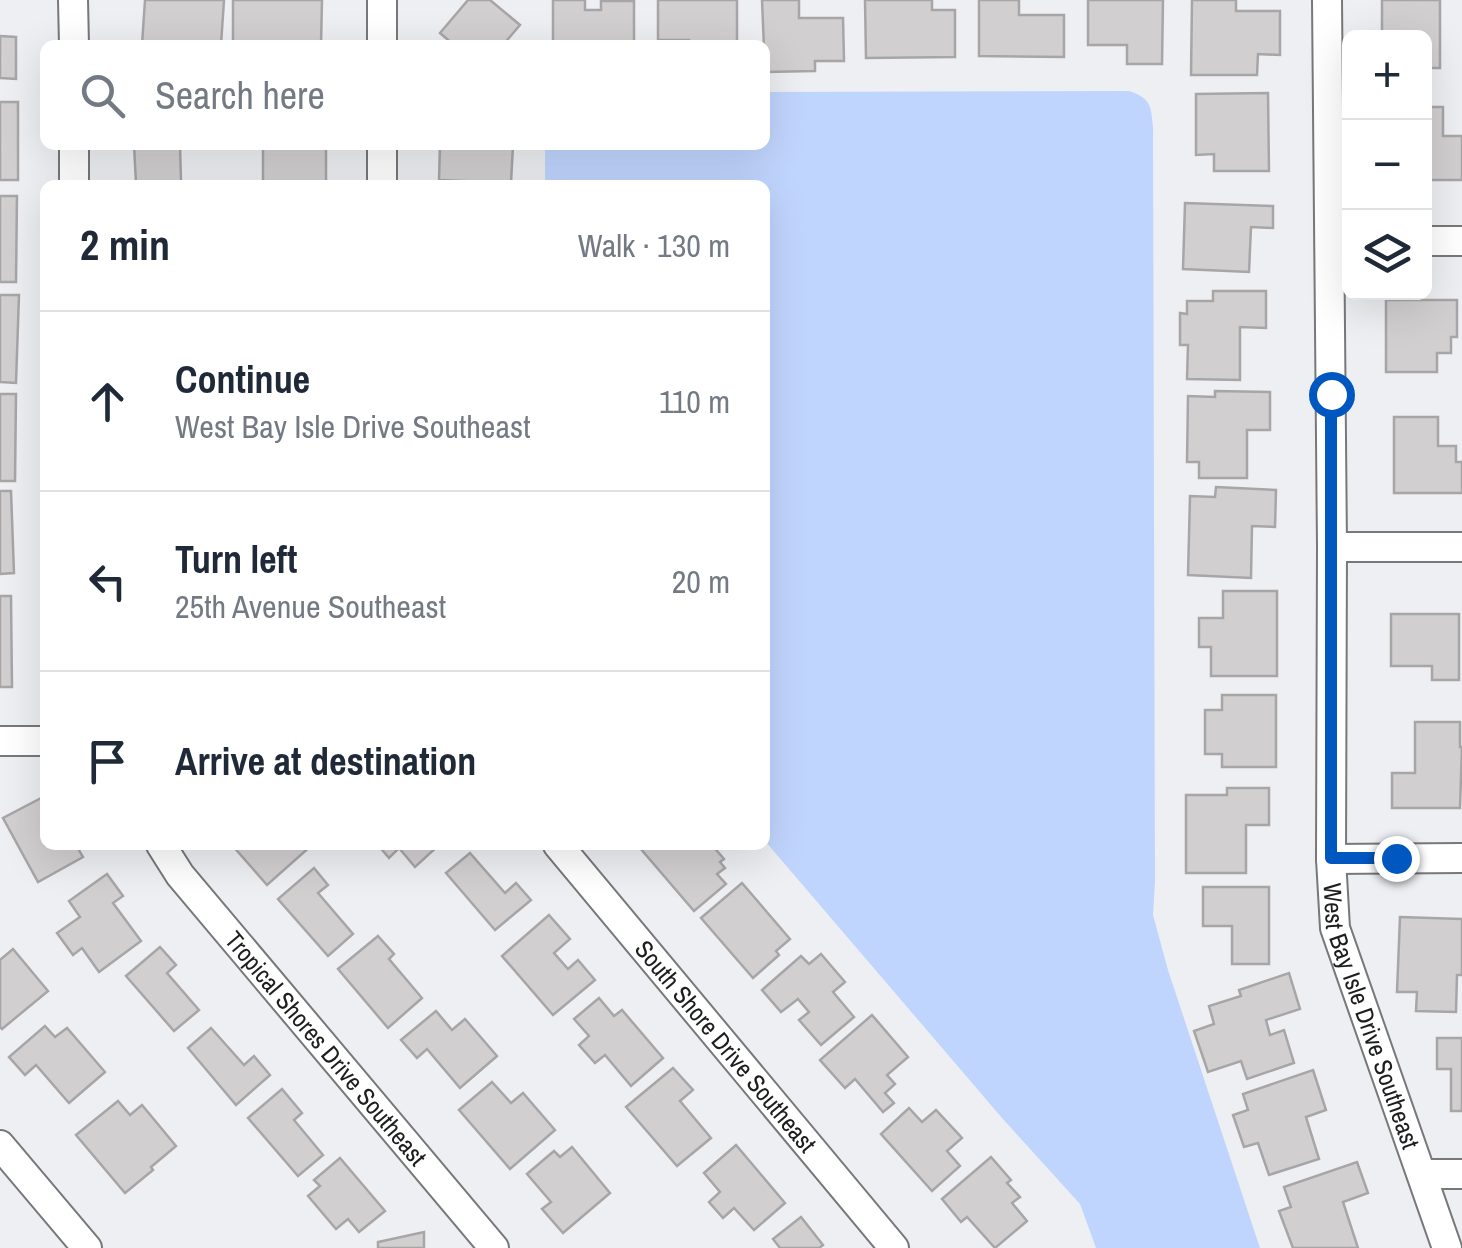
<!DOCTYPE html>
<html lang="en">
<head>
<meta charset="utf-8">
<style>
	body { margin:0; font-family:"Archivo Narrow",sans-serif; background:#f6f6f7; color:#1f2937 }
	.controls { position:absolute; right:30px; top:30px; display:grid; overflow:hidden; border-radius:15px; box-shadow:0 10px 40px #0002 }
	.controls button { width:90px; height:90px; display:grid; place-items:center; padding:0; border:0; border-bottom:2px solid #e0e1e3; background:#fff; color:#1f2937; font:50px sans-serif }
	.stop { position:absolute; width:30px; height:30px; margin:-22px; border:8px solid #0157c0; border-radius:50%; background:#fff }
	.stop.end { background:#0157c0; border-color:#fff; box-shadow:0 2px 10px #0008 }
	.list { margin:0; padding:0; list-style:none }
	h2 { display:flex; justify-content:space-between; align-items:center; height:130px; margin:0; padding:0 40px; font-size:42px }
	h2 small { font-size:32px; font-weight:400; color:#747a83 }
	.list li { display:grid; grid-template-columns:65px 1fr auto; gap:30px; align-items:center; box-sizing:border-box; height:180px; padding:0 40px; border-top:2px solid #e0e1e3 }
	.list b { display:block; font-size:38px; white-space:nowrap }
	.list p { margin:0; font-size:32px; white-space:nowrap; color:#747a83 }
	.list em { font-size:32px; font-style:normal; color:#747a83 }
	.icon { flex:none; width:55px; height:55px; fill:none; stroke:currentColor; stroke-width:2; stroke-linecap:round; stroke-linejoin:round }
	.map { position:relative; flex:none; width:1462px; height:1248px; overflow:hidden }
	.search { position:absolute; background:#fff; box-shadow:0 10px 40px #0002; left:40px; top:40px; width:730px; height:110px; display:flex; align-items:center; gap:25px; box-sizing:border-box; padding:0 35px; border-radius:15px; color:#747a83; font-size:38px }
	.panel { position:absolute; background:#fff; box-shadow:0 10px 40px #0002; left:40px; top:180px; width:730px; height:670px; border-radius:15px }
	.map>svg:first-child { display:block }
	.water { fill:#c0d5fe }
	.building { fill:#d2cfd1; stroke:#a8a5a7; stroke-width:2.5 }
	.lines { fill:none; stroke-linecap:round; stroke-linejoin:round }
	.minor-casing { stroke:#77787a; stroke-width:32 }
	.minor { stroke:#fff; stroke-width:28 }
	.route { stroke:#0157c0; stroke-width:12 }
	.labels { text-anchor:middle; stroke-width:8; stroke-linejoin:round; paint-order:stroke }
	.street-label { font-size:25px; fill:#1c1d1e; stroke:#eeeff2 }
</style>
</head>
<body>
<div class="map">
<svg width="1462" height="1248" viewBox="0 0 1462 1248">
	<rect width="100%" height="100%" fill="#eeeff2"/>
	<!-- water -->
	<path class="water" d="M 1129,91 C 1151,98 1151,106 1153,127 L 1155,882 L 1153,915 L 1168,970 L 1260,1248 L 1096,1248 L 1080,1204 L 1002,1118 L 765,841 L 765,185 L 545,185 L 545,145 L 765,145 L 765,92 Z"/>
	<!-- building -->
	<g class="building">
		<path d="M 145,0 L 224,0 L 221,45 L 142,45 Z"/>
		<path d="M 233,0 L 322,0 L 321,45 L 233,45 Z"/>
		<path d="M 468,0 L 490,0 L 520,25 L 503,45 L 454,45 L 440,33 Z"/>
		<path d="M 553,0 L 585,0 L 585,10 L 601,10 L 601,1 L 634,1 L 634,45 L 553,45 Z"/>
		<path d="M 658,0 L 737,0 L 737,45 L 689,45 L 689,40 L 658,40 Z"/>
		<path d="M 762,0 L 799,0 L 799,18 L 843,18 L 844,61 L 815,61 L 815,71 L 765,72 Z"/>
		<path d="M 865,0 L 932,0 L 932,10 L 955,10 L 955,57 L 866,58 Z"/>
		<path d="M 979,0 L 1019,0 L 1019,15 L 1064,15 L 1064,57 L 979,56 Z"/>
		<path d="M 1088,0 L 1163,0 L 1162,64 L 1127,64 L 1127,45 L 1088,45 Z"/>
		<path d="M 1192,0 L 1236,0 L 1236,11 L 1280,11 L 1280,55 L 1258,54 L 1257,75 L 1191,75 Z"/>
		<path d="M 1382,0 L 1440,0 L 1440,68 L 1424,68 L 1424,38 L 1382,38 Z"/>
		<path d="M 0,36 L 16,37 L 16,79 L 0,78 Z"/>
		<path d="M 1268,93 L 1269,171 L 1214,171 L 1214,154 L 1196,155 L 1196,94 Z"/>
		<rect x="0" y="102" width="18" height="78"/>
		<path d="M 1424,107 L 1443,107 L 1443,136 L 1462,136 L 1462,180 L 1424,180 Z"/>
		<path d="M 134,145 L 180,145 L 181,181 L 136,183 Z"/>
		<rect x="263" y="145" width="63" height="40"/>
		<path d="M 440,145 L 513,145 L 511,183 L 439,180 Z"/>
		<path d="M 0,196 L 17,196 L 16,282 L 0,282 Z"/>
		<path d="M 1185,203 L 1273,206 L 1273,228 L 1251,227 L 1249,272 L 1183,269 Z"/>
		<path d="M 1213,291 L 1266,291 L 1266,328 L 1240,327 L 1240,380 L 1187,379 L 1188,345 L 1180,345 L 1180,313 L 1187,314 L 1187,301 L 1213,301 Z"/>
		<path d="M 0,295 L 19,295 L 16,383 L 0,382 Z"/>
		<path d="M 1386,300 L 1457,300 L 1457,337 L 1451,337 L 1451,353 L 1437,353 L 1437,372 L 1386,372 Z"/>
		<path d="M 1215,391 L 1270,392 L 1270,430 L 1247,430 L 1247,478 L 1199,478 L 1199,462 L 1187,462 L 1188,396 L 1215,397 Z"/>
		<path d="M 0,394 L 16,394 L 15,481 L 0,481 Z"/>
		<path d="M 1394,417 L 1438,417 L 1438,446 L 1456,446 L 1456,462 L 1462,462 L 1462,493 L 1394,493 Z"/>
		<path d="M 1216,487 L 1276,490 L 1275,527 L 1252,526 L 1251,578 L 1188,575 L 1190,496 L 1215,497 Z"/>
		<path d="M 0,491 L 11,491 L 14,573 L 0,574 Z"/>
		<path d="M 1223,591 L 1277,591 L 1277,676 L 1211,676 L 1211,647 L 1199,647 L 1199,618 L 1223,618 Z"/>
		<path d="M 0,596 L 11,596 L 12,687 L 0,687 Z"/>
		<path d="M 1391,614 L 1459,614 L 1459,680 L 1432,680 L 1432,666 L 1391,666 Z"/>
		<path d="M 1222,695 L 1276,695 L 1276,767 L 1222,767 L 1222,754 L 1205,754 L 1205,710 L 1222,710 Z"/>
		<path d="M 1415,722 L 1460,722 L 1460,747 L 1462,747 L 1460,808 L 1392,808 L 1392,773 L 1415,773 Z"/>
		<path d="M 1227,788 L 1269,788 L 1269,825 L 1246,825 L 1246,873 L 1186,873 L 1186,795 L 1227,795 Z"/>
		<path d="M 45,796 L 45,845 L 76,845 L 83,857 L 38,882 L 3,818 Z"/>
		<path d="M 232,845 L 312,845 L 267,885 Z"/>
		<path d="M 378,845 L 439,845 L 415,867 L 399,848 L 389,858 Z"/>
		<path d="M 644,845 L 712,845 L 724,859 L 720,862 L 725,868 L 717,874 L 726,884 L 694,911 L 640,848 Z"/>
		<path d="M 470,853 L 505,893 L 516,883 L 531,900 L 495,930 L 446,873 Z"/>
		<path d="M 314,868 L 328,885 L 318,893 L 353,934 L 328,956 L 278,899 Z"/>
		<path d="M 107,874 L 123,896 L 113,903 L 141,941 L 99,972 L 82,948 L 73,955 L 57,933 L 80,917 L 69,901 Z"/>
		<path d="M 742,883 L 790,939 L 776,951 L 779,955 L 753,978 L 701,918 Z"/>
		<path d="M 1203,887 L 1269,887 L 1269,964 L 1232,964 L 1232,926 L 1203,926 Z"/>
		<path d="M 549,915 L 570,939 L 554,953 L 568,969 L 578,960 L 595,980 L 553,1015 L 502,956 Z"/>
		<path d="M 1400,917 L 1462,919 L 1462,975 L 1457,975 L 1456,1012 L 1416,1011 L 1417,992 L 1397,992 Z"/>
		<path d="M 378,936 L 394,954 L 389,959 L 422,998 L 388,1028 L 338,969 Z"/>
		<path d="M 160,947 L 176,965 L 167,973 L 199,1010 L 174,1031 L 126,976 Z"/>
		<path d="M 13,949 L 48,991 L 2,1029 L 0,1027 L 0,960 Z"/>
		<path d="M 821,954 L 845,982 L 833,992 L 854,1017 L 821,1045 L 799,1020 L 809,1012 L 798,999 L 781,1012 L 762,990 L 801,956 L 809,964 Z"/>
		<path d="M 1289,973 L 1300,1009 L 1266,1020 L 1270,1035 L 1284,1030 L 1294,1063 L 1247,1079 L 1241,1061 L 1208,1072 L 1194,1031 L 1214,1024 L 1209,1006 L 1241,996 L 1239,990 Z"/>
		<path d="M 599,998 L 614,1016 L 622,1010 L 663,1058 L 631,1086 L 605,1055 L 595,1063 L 579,1045 L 589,1036 L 574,1019 Z"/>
		<path d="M 436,1011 L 452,1030 L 465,1019 L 497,1056 L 460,1088 L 427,1049 L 417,1058 L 401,1040 Z"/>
		<path d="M 872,1015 L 908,1057 L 887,1075 L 895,1084 L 885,1093 L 894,1103 L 883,1112 L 855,1079 L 845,1088 L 820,1060 Z"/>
		<path d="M 45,1026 L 55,1037 L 67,1028 L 105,1072 L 69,1103 L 36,1065 L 25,1075 L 9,1057 Z"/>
		<path d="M 211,1028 L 244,1065 L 254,1056 L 270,1075 L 236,1105 L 188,1048 Z"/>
		<path d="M 1437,1038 L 1462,1038 L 1462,1111 L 1451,1111 L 1451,1069 L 1437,1069 Z"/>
		<path d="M 673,1068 L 693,1090 L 680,1101 L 711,1138 L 677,1166 L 626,1107 Z"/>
		<path d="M 1313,1070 L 1326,1110 L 1306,1117 L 1319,1159 L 1269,1175 L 1258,1143 L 1244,1147 L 1233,1115 L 1248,1110 L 1243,1094 Z"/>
		<path d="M 492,1082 L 511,1103 L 523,1093 L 555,1130 L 510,1169 L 459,1110 Z"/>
		<path d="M 282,1089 L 302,1113 L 294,1120 L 323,1155 L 298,1176 L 248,1118 Z"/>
		<path d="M 118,1101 L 130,1115 L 142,1105 L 176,1146 L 151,1167 L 153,1170 L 125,1193 L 76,1135 Z"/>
		<path d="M 909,1108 L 922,1122 L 936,1110 L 962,1138 L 947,1151 L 960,1166 L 932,1191 L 881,1134 Z"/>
		<path d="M 736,1145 L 785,1203 L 754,1230 L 734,1208 L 723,1218 L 709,1202 L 720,1192 L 704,1173 Z"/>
		<path d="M 572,1147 L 610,1193 L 563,1233 L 542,1209 L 551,1202 L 527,1174 L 554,1151 L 560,1157 Z"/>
		<path d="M 991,1157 L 1011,1180 L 1007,1183 L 1020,1197 L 1012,1203 L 1027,1221 L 995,1248 L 967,1217 L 961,1222 L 942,1199 Z"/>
		<path d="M 340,1158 L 385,1211 L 359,1232 L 348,1219 L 336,1229 L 308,1196 L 320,1186 L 314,1180 Z"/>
		<path d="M 1357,1162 L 1368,1193 L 1343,1202 L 1358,1248 L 1293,1248 L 1279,1211 L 1291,1207 L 1284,1187 Z"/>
		<path d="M 801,1217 L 823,1245 L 819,1248 L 780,1248 L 773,1239 Z"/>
		<path d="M 424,1232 L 424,1248 L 378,1248 L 378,1242 Z"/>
	</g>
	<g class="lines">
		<defs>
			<g id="minor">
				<path d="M 73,0 L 74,45"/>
				<path d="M 382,0 L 382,45"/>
				<path id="s1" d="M 1327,0 L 1332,547 L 1331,859 L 1335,928 L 1447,1248"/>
				<path d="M 74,145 L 74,185"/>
				<path d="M 382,145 L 382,185"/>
				<path d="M 1424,241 L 1462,241"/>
				<path d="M 1332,547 L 1462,547"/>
				<path d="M 0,741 L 45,741"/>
				<path id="s2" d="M 161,845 L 180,875 L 494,1248"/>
				<path id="s3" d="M 558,845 L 894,1248"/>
				<path d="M 1331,859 L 1462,858"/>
				<path d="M 0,1145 L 87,1248"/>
				<path d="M 1423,1174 L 1462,1174"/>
			</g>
		</defs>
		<!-- minor casing -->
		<use href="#minor" class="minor-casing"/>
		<!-- minor -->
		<use href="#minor" class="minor"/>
	</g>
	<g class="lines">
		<!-- route -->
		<path class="route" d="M 1331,394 L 1331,858 L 1396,858"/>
	</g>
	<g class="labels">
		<!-- street labels -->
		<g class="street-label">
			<text dy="9" stroke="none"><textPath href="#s1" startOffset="1022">West Bay Isle Drive Southeast</textPath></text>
			<text dy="9" stroke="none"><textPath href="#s3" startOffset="262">South Shore Drive Southeast</textPath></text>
			<text dy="9" stroke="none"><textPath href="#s2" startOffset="262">Tropical Shores Drive Southeast</textPath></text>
		</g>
	</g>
</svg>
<div class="controls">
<button>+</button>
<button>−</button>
<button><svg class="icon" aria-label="layers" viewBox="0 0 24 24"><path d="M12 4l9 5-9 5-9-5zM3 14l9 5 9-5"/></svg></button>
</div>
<div class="stop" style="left:1331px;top:394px"></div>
<div class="stop end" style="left:1396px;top:858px"></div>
<div class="search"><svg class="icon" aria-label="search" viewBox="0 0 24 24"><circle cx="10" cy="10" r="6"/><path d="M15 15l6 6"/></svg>Search here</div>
<section class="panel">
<h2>2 min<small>Walk · 130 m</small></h2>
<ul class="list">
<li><svg class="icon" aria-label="ahead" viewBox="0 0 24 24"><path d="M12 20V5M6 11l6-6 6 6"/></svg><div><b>Continue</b><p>West Bay Isle Drive Southeast</p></div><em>110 m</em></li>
<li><svg class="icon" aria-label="left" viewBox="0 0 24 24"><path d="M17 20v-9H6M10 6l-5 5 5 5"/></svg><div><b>Turn left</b><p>25th Avenue Southeast</p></div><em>20 m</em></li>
<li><svg class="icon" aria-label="arrive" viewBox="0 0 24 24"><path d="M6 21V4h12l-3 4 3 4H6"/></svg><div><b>Arrive at destination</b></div></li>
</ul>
</section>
</div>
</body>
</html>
